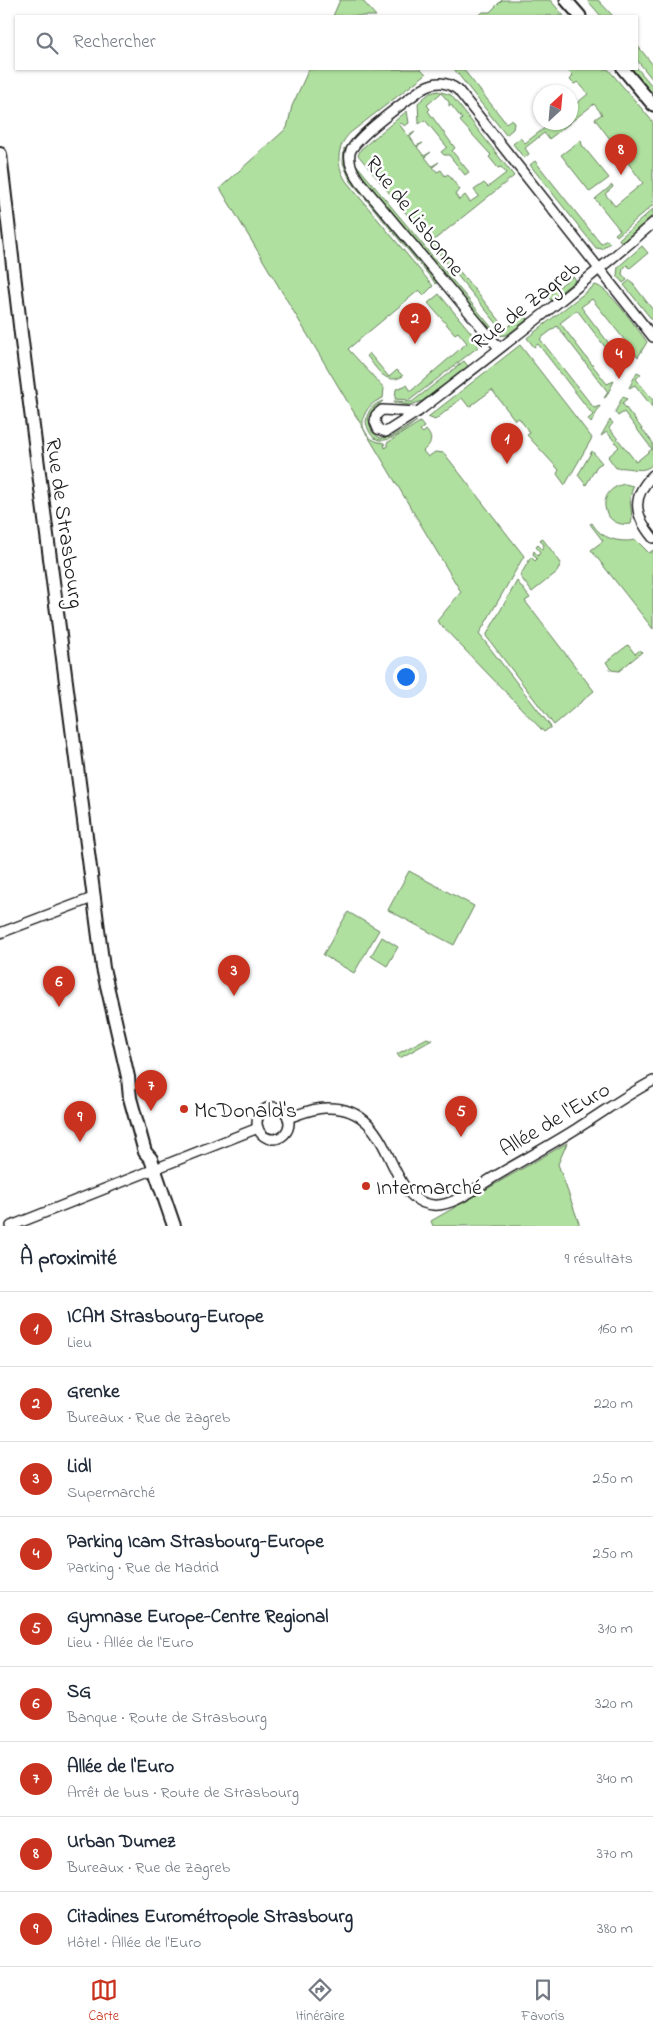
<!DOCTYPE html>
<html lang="fr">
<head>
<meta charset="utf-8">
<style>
	body { margin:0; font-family:"Indie Flower",sans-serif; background:#f2f2f3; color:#1f2937 }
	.compass { position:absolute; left:533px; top:85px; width:45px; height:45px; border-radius:50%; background:#fff; box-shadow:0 1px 4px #0004; rotate:26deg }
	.you { position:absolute; left:405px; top:676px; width:18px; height:18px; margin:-12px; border:4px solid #fff; border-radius:50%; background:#1a73e8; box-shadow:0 0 0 8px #1a73e833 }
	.badge { display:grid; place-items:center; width:32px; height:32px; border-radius:50%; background:#c8321e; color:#fff; font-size:16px; font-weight:700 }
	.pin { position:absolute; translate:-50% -41px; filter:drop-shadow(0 1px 2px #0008) }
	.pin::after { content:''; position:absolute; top:26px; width:18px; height:15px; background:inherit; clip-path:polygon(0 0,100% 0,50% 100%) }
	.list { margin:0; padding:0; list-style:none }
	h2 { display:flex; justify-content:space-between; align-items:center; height:65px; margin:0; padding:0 20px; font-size:21px }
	h2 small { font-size:16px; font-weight:400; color:#747a83 }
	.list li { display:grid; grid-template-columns:32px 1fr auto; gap:15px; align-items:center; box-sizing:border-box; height:75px; padding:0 20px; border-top:1px solid #e0e1e3 }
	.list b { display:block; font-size:19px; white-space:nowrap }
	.list p { margin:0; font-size:16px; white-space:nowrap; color:#747a83 }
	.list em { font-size:16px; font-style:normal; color:#747a83 }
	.icon { flex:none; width:28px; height:28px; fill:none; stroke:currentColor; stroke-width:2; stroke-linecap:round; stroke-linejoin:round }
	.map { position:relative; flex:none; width:653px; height:1226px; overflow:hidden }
	.search { position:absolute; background:#fff; box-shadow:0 1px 4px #0004; left:15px; right:15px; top:15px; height:55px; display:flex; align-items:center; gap:12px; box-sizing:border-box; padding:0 18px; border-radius:0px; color:#747a83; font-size:19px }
	.sheet { height:740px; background:#fff }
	nav { display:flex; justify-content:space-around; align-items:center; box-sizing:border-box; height:70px; border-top:1px solid #e0e1e3; background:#fff; font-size:14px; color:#747a83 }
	nav a { display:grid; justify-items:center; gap:2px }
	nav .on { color:#c8321e }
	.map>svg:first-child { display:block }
	.green { fill:#b0e09f; stroke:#667e5e }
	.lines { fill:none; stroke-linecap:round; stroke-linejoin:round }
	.minor-casing { stroke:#1c1c1c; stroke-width:12 }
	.tertiary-casing { stroke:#1c1c1c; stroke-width:15 }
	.secondary-casing { stroke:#1c1c1c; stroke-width:16 }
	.minor { stroke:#fff; stroke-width:9 }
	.tertiary { stroke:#fff; stroke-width:11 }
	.secondary { stroke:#fff; stroke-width:12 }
	.poi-dot { fill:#c8321e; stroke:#fff; stroke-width:2 }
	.labels { text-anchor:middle; stroke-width:5; stroke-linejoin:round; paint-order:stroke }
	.street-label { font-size:22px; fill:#1c1c1c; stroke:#fff }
	.poi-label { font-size:22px; fill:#1c1c1c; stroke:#fff; text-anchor:start }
</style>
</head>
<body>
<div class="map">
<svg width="653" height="1226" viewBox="0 0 653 1226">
	<rect width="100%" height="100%" fill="#fff"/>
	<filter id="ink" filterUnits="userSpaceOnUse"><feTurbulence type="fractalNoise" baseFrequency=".02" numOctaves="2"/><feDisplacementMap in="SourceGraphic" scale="10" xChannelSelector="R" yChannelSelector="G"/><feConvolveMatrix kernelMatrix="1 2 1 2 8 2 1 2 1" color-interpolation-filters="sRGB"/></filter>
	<g filter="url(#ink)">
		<!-- green -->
		<g class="green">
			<path d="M 340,0 L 362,0 L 376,16 L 333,16 Z"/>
			<path d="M 502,0 L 550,0 L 564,16 L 478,16 L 483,12 L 490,12 Z"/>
			<path d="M 587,0 L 598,0 L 613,16 L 601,16 Z"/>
			<path d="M 637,45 L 653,65 L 653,80 L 637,60 Z"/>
			<path d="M 637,68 L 653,87 L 653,96 L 630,69 Z"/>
			<path d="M 309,69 L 421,69 L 426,74 L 350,133 C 336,147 336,165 346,181 L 433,286 L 424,295 L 419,290 L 348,349 L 384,388 L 383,398 C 357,407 355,440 384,443 L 385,448 L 387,447 L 387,443 L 420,422 L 424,427 L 420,430 L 423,433 L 426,430 C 434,439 431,444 423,451 L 428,457 L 435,452 L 444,453 L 524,556 L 479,634 L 551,727 L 544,732 L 437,621 L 461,592 L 220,188 L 287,128 L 292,106 Z"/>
			<path d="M 454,69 L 463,69 L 506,123 L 512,119 L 514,124 L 513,129 L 506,135 Z"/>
			<path d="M 566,69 L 608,69 L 653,122 L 653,205 L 617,236 L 615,234 L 620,230 L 595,199 L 612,185 L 613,187 L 605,194 L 615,206 L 643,183 L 595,119 L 602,114 L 594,104 L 571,122 L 571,108 L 588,94 L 578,82 L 574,84 L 570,80 L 573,76 Z"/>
			<path d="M 438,91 L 451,95 L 514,176 L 434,240 L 501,322 L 498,325 L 358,155 L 361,149 L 407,111 L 409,123 L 405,126 L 401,123 L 399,124 L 408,136 L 415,132 L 410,137 L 416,146 L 423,143 L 417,147 L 424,156 L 431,152 L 425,157 L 432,166 L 439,162 L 433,167 L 437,172 L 441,170 L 445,176 L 448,174 L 460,190 L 455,194 L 459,200 L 465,195 L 470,202 L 479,196 L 474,190 L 484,183 L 488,187 L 506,173 L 501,167 L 498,168 L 489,157 L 491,155 L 460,121 L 462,119 L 451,105 L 449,106 L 449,102 L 441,93 L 427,105 L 430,109 L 428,111 L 455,148 L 452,151 L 469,172 L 465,175 L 449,155 L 444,155 L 441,152 L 447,147 L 425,120 L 419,124 L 419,122 L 418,103 L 430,93 Z"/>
			<path d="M 551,123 L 570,123 L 549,139 L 544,133 L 525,148 L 529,154 L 524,158 L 513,144 L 520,138 L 525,143 Z"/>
			<path d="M 581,140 L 582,145 L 609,178 L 590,192 L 561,155 Z"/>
			<path d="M 344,148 L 346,149 L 345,165 L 351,179 L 437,282 L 436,284 L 350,180 L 343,163 Z"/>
			<path d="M 535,161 L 601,244 L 607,240 L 610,243 L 602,249 L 596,248 L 530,165 Z"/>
			<path d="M 355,163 L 493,329 L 491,331 L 361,174 Z"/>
			<path d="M 653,209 L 653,215 L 624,241 L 620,241 L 619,239 Z"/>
			<path d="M 642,246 L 648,253 L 630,268 L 627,265 L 623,269 L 622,274 L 627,280 L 623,283 L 617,276 L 618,267 Z"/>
			<path d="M 573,276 L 576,280 L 551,300 L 547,296 Z"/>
			<path d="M 630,280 L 653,310 L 653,321 L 624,285 Z"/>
			<path d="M 595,285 C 608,287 637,328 647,342 L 638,357 L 592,299 L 581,307 L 621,359 L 628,356 L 619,374 L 617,372 L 621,368 L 577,310 L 560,323 L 607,384 L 614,381 L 606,397 L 604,398 L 608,392 L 557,326 L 540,339 L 594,408 L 600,406 L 591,423 L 588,419 L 593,415 L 538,344 L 534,347 L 527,338 Z"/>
			<path d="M 439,294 L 478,341 L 478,347 L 410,400 L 395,399 L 396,389 L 407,385 L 411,391 L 467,343 L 458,332 L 455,334 L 428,303 Z"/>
			<path d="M 527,312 L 529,314 L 526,316 L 528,319 L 507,335 L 496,336 Z"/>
			<path d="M 520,345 L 592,438 L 565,485 L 557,474 L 559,470 L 527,435 L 530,433 L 519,418 L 515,420 L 492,390 L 469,407 L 462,398 L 435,420 L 428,417 Z"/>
			<path d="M 369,353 L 389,377 L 397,370 L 403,376 C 386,386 377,369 367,356 Z"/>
			<path d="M 464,361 L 468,366 L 423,401 L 410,405 L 394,403 L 394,401 L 412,402 Z"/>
			<path d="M 637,372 L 641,374 L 636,379 L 653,400 L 653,408 L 635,385 L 629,388 Z"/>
			<path d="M 623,396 L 627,399 L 622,403 L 653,443 L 653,464 C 642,475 631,466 616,468 L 608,457 L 619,447 L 607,432 L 601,436 L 610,420 L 613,423 L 609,428 L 636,462 L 652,449 L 624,412 L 618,416 L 615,412 Z"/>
			<path d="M 383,401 L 374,408 L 368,417 L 372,432 L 380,438 L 391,437 L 417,421 C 401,433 374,457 366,422 C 367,411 373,404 383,401 Z"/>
			<path d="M 592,451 L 602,463 L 597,466 L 586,485 L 578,475 Z"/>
			<path d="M 625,484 L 633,486 L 630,498 L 632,519 L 631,524 C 601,529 594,489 625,484 Z"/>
			<path d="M 592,523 C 601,539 619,543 636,540 L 649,553 L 653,550 L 653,629 L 591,550 L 603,541 L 590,524 Z"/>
			<path d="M 542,538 L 561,563 L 557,572 L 532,592 L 520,576 L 531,557 L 535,561 L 537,559 L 533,554 L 534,551 L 538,556 L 540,552 L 536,547 L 538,545 L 542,549 L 544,545 L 540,540 Z"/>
			<path d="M 517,581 L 530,598 L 525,601 L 594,691 L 554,725 L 486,636 Z"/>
			<path d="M 628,645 L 635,654 L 640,650 L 642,652 L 619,671 L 611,670 L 606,662 Z"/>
			<path d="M 409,871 L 474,906 L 454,945 L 388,910 Z"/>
			<path d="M 348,912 L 379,930 L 354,973 L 323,955 Z"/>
			<path d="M 382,937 L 398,947 L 387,966 L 371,956 Z"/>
			<path d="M 427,1038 L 432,1040 L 400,1058 L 397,1054 Z"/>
			<path d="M 567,1143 L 558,1164 L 580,1226 L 433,1226 L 431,1221 Z"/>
		</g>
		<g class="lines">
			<defs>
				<g id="minor">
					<path d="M 499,348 L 360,182 C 354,173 348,164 350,153 C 354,137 408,100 423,88 C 436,81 446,81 458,90 L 653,337"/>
					<path d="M 418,412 L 382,410 L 376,415 L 375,422 L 378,429 L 386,432 L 419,411 C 498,350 578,289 653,223"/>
					<path d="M 653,475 C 631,497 634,515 653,538"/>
					<path d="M 0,933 L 95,897"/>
					<circle cx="273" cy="1123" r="16"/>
					<path d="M 288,1118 C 300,1114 313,1108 325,1108 C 397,1104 383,1201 433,1205 C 453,1207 477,1187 494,1177 C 521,1161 549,1146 576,1129 C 602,1113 626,1095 653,1081"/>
					<path d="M 11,1226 L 258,1128"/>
				</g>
				<g id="tertiary">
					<path d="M 566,0 L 580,16"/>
					<path d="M 623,69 L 653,105"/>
				</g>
				<path id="secondary" d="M 0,154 L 21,334 L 103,968 L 128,1077 L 130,1098 L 145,1152 L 151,1159 L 174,1226"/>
			</defs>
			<!-- minor casing -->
			<use href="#minor" class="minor-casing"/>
			<!-- tertiary casing -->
			<use href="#tertiary" class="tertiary-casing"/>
			<!-- secondary casing -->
			<use href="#secondary" class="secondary-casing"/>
			<!-- minor -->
			<use href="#minor" class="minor"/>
			<!-- tertiary -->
			<use href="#tertiary" class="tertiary"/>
			<!-- secondary -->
			<use href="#secondary" class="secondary"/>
		</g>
	</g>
	<!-- markers -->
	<g class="poi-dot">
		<circle cx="184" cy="1109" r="5"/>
		<circle cx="366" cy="1186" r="5"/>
	</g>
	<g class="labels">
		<!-- street labels -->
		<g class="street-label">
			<text transform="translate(416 215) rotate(52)" y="8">Rue de Lisbonne</text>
			<text transform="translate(525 304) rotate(-38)" y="8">Rue de Zagreb</text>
			<text transform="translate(66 523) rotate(82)" y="8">Rue de Strasbourg</text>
			<text transform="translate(554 1118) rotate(-31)" y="8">Allée de l'Euro</text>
		</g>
		<!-- poi labels -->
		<g class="poi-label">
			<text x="194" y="1117">McDonald's</text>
			<text x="376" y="1194">Intermarché</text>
		</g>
	</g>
</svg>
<svg class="compass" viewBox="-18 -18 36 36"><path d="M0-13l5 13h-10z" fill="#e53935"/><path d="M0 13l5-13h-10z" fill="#747a83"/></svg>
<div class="you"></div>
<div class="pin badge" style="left:507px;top:464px">1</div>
<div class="pin badge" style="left:415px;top:344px">2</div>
<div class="pin badge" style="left:234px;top:996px">3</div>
<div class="pin badge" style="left:619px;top:379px">4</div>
<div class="pin badge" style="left:461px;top:1137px">5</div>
<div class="pin badge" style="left:59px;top:1007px">6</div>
<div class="pin badge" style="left:151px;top:1111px">7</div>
<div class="pin badge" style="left:621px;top:175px">8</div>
<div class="pin badge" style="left:80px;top:1142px">9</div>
<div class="search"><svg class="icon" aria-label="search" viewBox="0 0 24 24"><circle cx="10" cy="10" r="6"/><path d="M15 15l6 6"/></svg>Rechercher</div>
</div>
<section class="sheet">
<h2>À proximité<small>9 résultats</small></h2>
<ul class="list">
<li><span class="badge">1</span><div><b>ICAM Strasbourg-Europe</b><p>Lieu</p></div><em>160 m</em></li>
<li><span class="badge">2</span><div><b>Grenke</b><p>Bureaux · Rue de Zagreb</p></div><em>220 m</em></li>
<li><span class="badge">3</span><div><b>Lidl</b><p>Supermarché</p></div><em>250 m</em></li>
<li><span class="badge">4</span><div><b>Parking Icam Strasbourg-Europe</b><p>Parking · Rue de Madrid</p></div><em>250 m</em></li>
<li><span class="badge">5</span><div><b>Gymnase Europe-Centre Regional</b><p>Lieu · Allée de l'Euro</p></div><em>310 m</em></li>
<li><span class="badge">6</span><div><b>SG</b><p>Banque · Route de Strasbourg</p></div><em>320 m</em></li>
<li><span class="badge">7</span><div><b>Allée de l'Euro</b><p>Arrêt de bus · Route de Strasbourg</p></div><em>340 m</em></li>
<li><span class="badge">8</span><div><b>Urban Dumez</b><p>Bureaux · Rue de Zagreb</p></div><em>370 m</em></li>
<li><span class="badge">9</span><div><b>Citadines Eurométropole Strasbourg</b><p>Hôtel · Allée de l'Euro</p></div><em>380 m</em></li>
</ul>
</section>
<nav>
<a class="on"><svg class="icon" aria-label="map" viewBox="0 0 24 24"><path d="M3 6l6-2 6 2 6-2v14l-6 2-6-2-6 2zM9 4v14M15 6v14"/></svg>Carte</a>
<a><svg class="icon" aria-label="directions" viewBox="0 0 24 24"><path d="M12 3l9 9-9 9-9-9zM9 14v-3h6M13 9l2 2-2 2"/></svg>Itinéraire</a>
<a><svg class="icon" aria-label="saved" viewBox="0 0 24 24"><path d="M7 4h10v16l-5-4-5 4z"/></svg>Favoris</a>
</nav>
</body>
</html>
